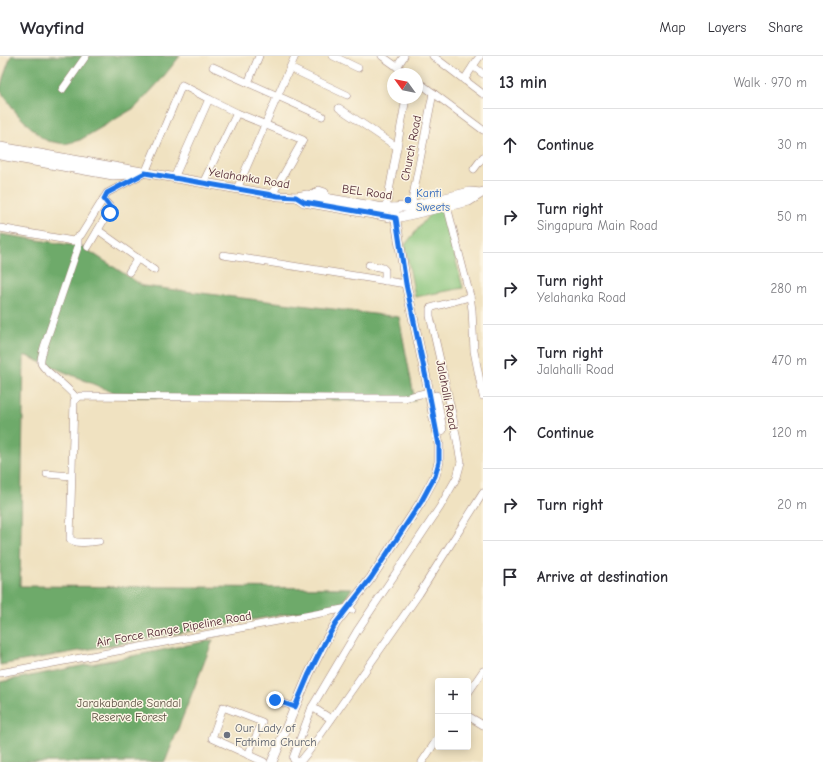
<!DOCTYPE html>
<html lang="en">
<head>
<meta charset="utf-8">
<style>
	body { margin:0; font-family:"Comic Neue",sans-serif; background:#f2f2f3; color:#2b2b33 }
	.controls { position:absolute; right:12px; bottom:12px; display:grid; overflow:hidden; border-radius:4px; box-shadow:0 2px 10px #0003 }
	.controls button { width:36px; height:36px; display:grid; place-items:center; padding:0; border:0; border-bottom:1px solid #e1e1e2; background:#fff; color:#2b2b33; font:20px sans-serif }
	.compass { position:absolute; left:387px; top:12px; width:36px; height:36px; border-radius:50%; background:#fff; box-shadow:0 2px 10px #0003; rotate:303deg }
	.stop { position:absolute; width:12px; height:12px; margin:-9px; border:3px solid #1a73e8; border-radius:50%; background:#fff }
	.stop.end { background:#1a73e8; border-color:#fff; box-shadow:0 1px 4px #0008 }
	.list { margin:0; padding:0; list-style:none }
	h2 { display:flex; justify-content:space-between; align-items:center; height:52px; margin:0; padding:0 16px; font-size:17px }
	h2 small { font-size:13px; font-weight:400; color:#7c7c81 }
	.list li { display:grid; grid-template-columns:26px 1fr auto; gap:12px; align-items:center; box-sizing:border-box; height:72px; padding:0 16px; border-top:1px solid #e1e1e2 }
	.list b { display:block; font-size:15px; white-space:nowrap }
	.list p { margin:0; font-size:13px; white-space:nowrap; color:#7c7c81 }
	.list em { font-size:13px; font-style:normal; color:#7c7c81 }
	.icon { flex:none; width:22px; height:22px; fill:none; stroke:currentColor; stroke-width:2; stroke-linecap:round; stroke-linejoin:round }
	.map { position:relative; flex:none; width:483px; height:706px; overflow:hidden }
	header { display:flex; align-items:center; gap:24px; box-sizing:border-box; height:56px; padding:0 20px; background:#fff; border-bottom:1px solid #e1e1e2 }
	header strong { font-size:19px }
	nav { display:flex; gap:22px; margin-inline-start:auto; font-size:14px }
	main { display:flex }
	aside { flex:1; background:#fff }
	.map>svg:first-child { display:block }
	.green { fill:#88c57b; stroke:#697253 }
	.forest { fill:#6eaa6b; stroke:#5c644b }
	.lines { fill:none; stroke-linecap:round; stroke-linejoin:round }
	.minor-casing { stroke:#9d8076; stroke-width:8 }
	.major-casing { stroke:#9d8076; stroke-width:10 }
	.minor { stroke:#fff; stroke-width:7 }
	.major { stroke:#fff; stroke-width:9 }
	.route { stroke:#1a73e8; stroke-width:5 }
	.shop-dot { fill:#3f7fe0; stroke:#fcf5e5; stroke-width:1.5 }
	.worship-dot { fill:#6b7280; stroke:#fcf5e5; stroke-width:1.5 }
	.labels { text-anchor:middle; stroke-width:3; stroke-linejoin:round; paint-order:stroke }
	.street-label { font-size:12px; fill:#4a1f2b; stroke:#fcf5e5 }
	.shop-label { font-size:12px; fill:#366cbe; stroke:#fcf5e5; text-anchor:start }
	.park-label { font-size:12px; fill:#5d5143; stroke:#fcf5e5 }
	.worship-label { font-size:12px; fill:#5b616d; stroke:#fcf5e5; text-anchor:start }
</style>
</head>
<body>
<header>
<strong>Wayfind</strong>
<nav><a>Map</a><a>Layers</a><a>Share</a></nav>
</header>
<main>
<div class="map">
<svg width="483" height="706" viewBox="0 0 483 706">
	<rect width="100%" height="100%" fill="#fcf5e5"/>
	<filter id="ink" filterUnits="userSpaceOnUse"><feTurbulence type="fractalNoise" baseFrequency=".025" numOctaves="2"/><feDisplacementMap in="SourceGraphic" scale="8" xChannelSelector="R" yChannelSelector="G"/><feConvolveMatrix kernelMatrix="1 2 1 2 8 2 1 2 1" color-interpolation-filters="sRGB"/></filter>
	<filter id="wash" filterUnits="userSpaceOnUse"><feTurbulence type="fractalNoise" baseFrequency=".012" numOctaves="4" result="noise"/><feDisplacementMap in="SourceGraphic" scale="16" xChannelSelector="R" yChannelSelector="G"/><feGaussianBlur stdDeviation="0.9" result="paint"/><feColorMatrix in="noise" values="0 0 0 0 0 0 0 0 0 0 0 0 0 0 0 0 0 1.4 0 .05"/><feComposite in="paint" operator="in"/></filter>
	<g filter="url(#wash)">
		<rect width="100%" height="100%" fill="#f0e2c1"/>
		<!-- green -->
		<path class="green" d="M 442,151 L 463,232 L 415,241 L 405,189 L 433,154 Z"/>
		<!-- forest -->
		<g class="forest">
			<path d="M 11,0 L 180,0 L 160,25 L 136,51 L 80,84 L 65,88 L 48,85 L 42,82 L 18,59 L 2,37 L 0,34 L 3,22 Z"/>
			<path d="M 0,178 L 83,191 L 143,230 L 399,261 L 415,345 L 124,341 L 24,299 L 20,530 L 352,532 L 342,548 L 0,609 Z"/>
			<path d="M 213,584 L 165,706 L 0,706 L 0,626 Z"/>
		</g>
	</g>
	<g filter="url(#ink)">
		<g class="lines">
			<defs>
				<g id="minor">
					<path d="M 333,0 L 358,12"/>
					<path d="M 382,0 L 407,18"/>
					<path d="M 433,0 L 483,38"/>
					<path d="M 480,0 L 473,10 L 483,18"/>
					<path d="M 213,11 L 322,60"/>
					<path d="M 397,11 L 404,0"/>
					<path d="M 290,12 L 347,39"/>
					<path d="M 464,24 L 473,10"/>
					<path d="M 417,25 L 483,74"/>
					<path d="M 248,27 L 259,0"/>
					<path d="M 62,34 L 86,0"/>
					<path d="M 339,52 L 397,91"/>
					<path d="M 474,113 L 483,101"/>
					<path d="M 174,122 L 209,43 L 237,57"/>
					<path d="M 203,127 L 237,57 L 303,84 L 272,139"/>
					<path d="M 237,133 L 295,0"/>
					<path d="M 314,140 L 315,137 L 319,134 L 325,136 L 325,142"/>
					<path d="M 411,150 L 433,37"/>
					<path d="M 447,150 L 470,240 L 472,254 L 474,295 L 483,340"/>
					<path d="M 386,152 L 406,42"/>
					<path d="M 0,172 L 73,185 L 81,179 L 107,137 L 145,117 L 182,29 L 209,43"/>
					<path d="M 98,174 L 154,214"/>
					<path d="M 88,191 L 105,162 L 111,155 L 111,152 L 103,143"/>
					<path d="M 223,199 L 406,228"/>
					<path d="M 369,209 L 383,212 L 385,214 L 385,225"/>
					<path d="M 129,216 L 138,202"/>
					<path d="M 470,240 L 466,242 L 430,252 L 430,260 L 452,357 L 461,406 L 457,421 L 440,451 L 357,575 L 312,651 L 293,702 L 294,704 L 300,706 L 309,695 L 419,538 L 483,437"/>
					<path d="M 76,342 C 70,332 42,313 41,307 C 40,302 43,296 44,291 L 78,191 L 78,181"/>
					<path d="M 47,418 L 71,420"/>
					<path d="M 99,485 C 90,486 76,489 70,483 L 74,345 L 80,340 L 328,342 L 404,342 L 429,336"/>
					<path d="M 0,617 L 348,552 L 352,554"/>
					<path d="M 468,637 L 483,615"/>
					<path d="M 275,644 L 295,651"/>
					<path d="M 312,651 L 331,663"/>
					<path d="M 468,660 L 483,669"/>
					<path d="M 248,699 L 262,666 L 223,651 L 212,682 L 264,706"/>
					<path d="M 422,706 L 438,682"/>
				</g>
				<g id="major">
					<path d="M 0,91 L 279,140 L 297,141 L 304,146 L 396,162 L 469,145 L 483,136"/>
					<path d="M 0,99 L 113,119 L 132,118"/>
					<path d="M 297,141 L 307,139 L 378,151 L 394,152 L 411,150 L 470,136 L 481,137"/>
					<path d="M 436,340 L 442,374"/>
					<path d="M 272,706 L 309,618 L 325,586 L 336,567 L 371,522 L 421,446 L 435,420 L 439,406 L 439,389 L 429,336 L 406,228 L 394,152"/>
				</g>
			</defs>
			<!-- minor casing -->
			<use href="#minor" class="minor-casing"/>
			<!-- major casing -->
			<use href="#major" class="major-casing"/>
			<!-- minor -->
			<use href="#minor" class="minor"/>
			<!-- major -->
			<use href="#major" class="major"/>
		</g>
	</g>
	<g class="lines" filter="url(#ink)">
		<!-- route -->
		<path class="route" d="M 110,157 L 112,154 L 104,143 L 107,137 L 145,117 L 278,140 L 296,141 L 304,146 L 396,162 L 406,228 L 429,336 L 439,389 L 439,406 L 435,420 L 421,446 L 371,522 L 336,567 L 325,586 L 309,618 L 295,651 L 275,644"/>
	</g>
	<!-- markers -->
	<circle class="shop-dot" cx="408" cy="144" r="4"/>
	<circle class="worship-dot" cx="227" cy="679" r="4"/>
	<g class="labels">
		<!-- street labels -->
		<g class="street-label">
			<text transform="translate(411 92) rotate(-79)" y="4">Church Road</text>
			<text transform="translate(249 122) rotate(9)" y="4">Yelahanka Road</text>
			<text transform="translate(367 136) rotate(8)" y="4">BEL Road</text>
			<text transform="translate(447 339) rotate(79)" y="4">Jalahalli Road</text>
			<text transform="translate(174 573) rotate(-10)" y="4">Air Force Range Pipeline Road</text>
		</g>
		<!-- shop labels -->
		<g class="shop-label">
			<text x="416" y="141">Kanti<tspan x="416" dy="14">Sweets</tspan></text>
		</g>
		<!-- park labels -->
		<g class="park-label">
			<text x="129" y="651">Jarakabande Sandal<tspan x="129" dy="14">Reserve Forest</tspan></text>
		</g>
		<!-- worship labels -->
		<g class="worship-label">
			<text x="235" y="676">Our Lady of<tspan x="235" dy="14">Fathima Church</tspan></text>
		</g>
	</g>
</svg>
<div class="controls">
<button>+</button>
<button>−</button>
</div>
<svg class="compass" viewBox="-18 -18 36 36"><path d="M0-13l5 13h-10z" fill="#e53935"/><path d="M0 13l5-13h-10z" fill="#7c7c81"/></svg>
<div class="stop" style="left:110px;top:157px"></div>
<div class="stop end" style="left:275px;top:644px"></div>
</div>
<aside>
<h2>13 min<small>Walk · 970 m</small></h2>
<ul class="list">
<li><svg class="icon" aria-label="ahead" viewBox="0 0 24 24"><path d="M12 20V5M6 11l6-6 6 6"/></svg><div><b>Continue</b></div><em>30 m</em></li>
<li><svg class="icon" aria-label="right" viewBox="0 0 24 24"><path d="M7 20v-9h11M14 6l5 5-5 5"/></svg><div><b>Turn right</b><p>Singapura Main Road</p></div><em>50 m</em></li>
<li><svg class="icon" aria-label="right" viewBox="0 0 24 24"><path d="M7 20v-9h11M14 6l5 5-5 5"/></svg><div><b>Turn right</b><p>Yelahanka Road</p></div><em>280 m</em></li>
<li><svg class="icon" aria-label="right" viewBox="0 0 24 24"><path d="M7 20v-9h11M14 6l5 5-5 5"/></svg><div><b>Turn right</b><p>Jalahalli Road</p></div><em>470 m</em></li>
<li><svg class="icon" aria-label="ahead" viewBox="0 0 24 24"><path d="M12 20V5M6 11l6-6 6 6"/></svg><div><b>Continue</b></div><em>120 m</em></li>
<li><svg class="icon" aria-label="right" viewBox="0 0 24 24"><path d="M7 20v-9h11M14 6l5 5-5 5"/></svg><div><b>Turn right</b></div><em>20 m</em></li>
<li><svg class="icon" aria-label="arrive" viewBox="0 0 24 24"><path d="M6 21V4h12l-3 4 3 4H6"/></svg><div><b>Arrive at destination</b></div></li>
</ul>
</aside>
</main>
</body>
</html>
